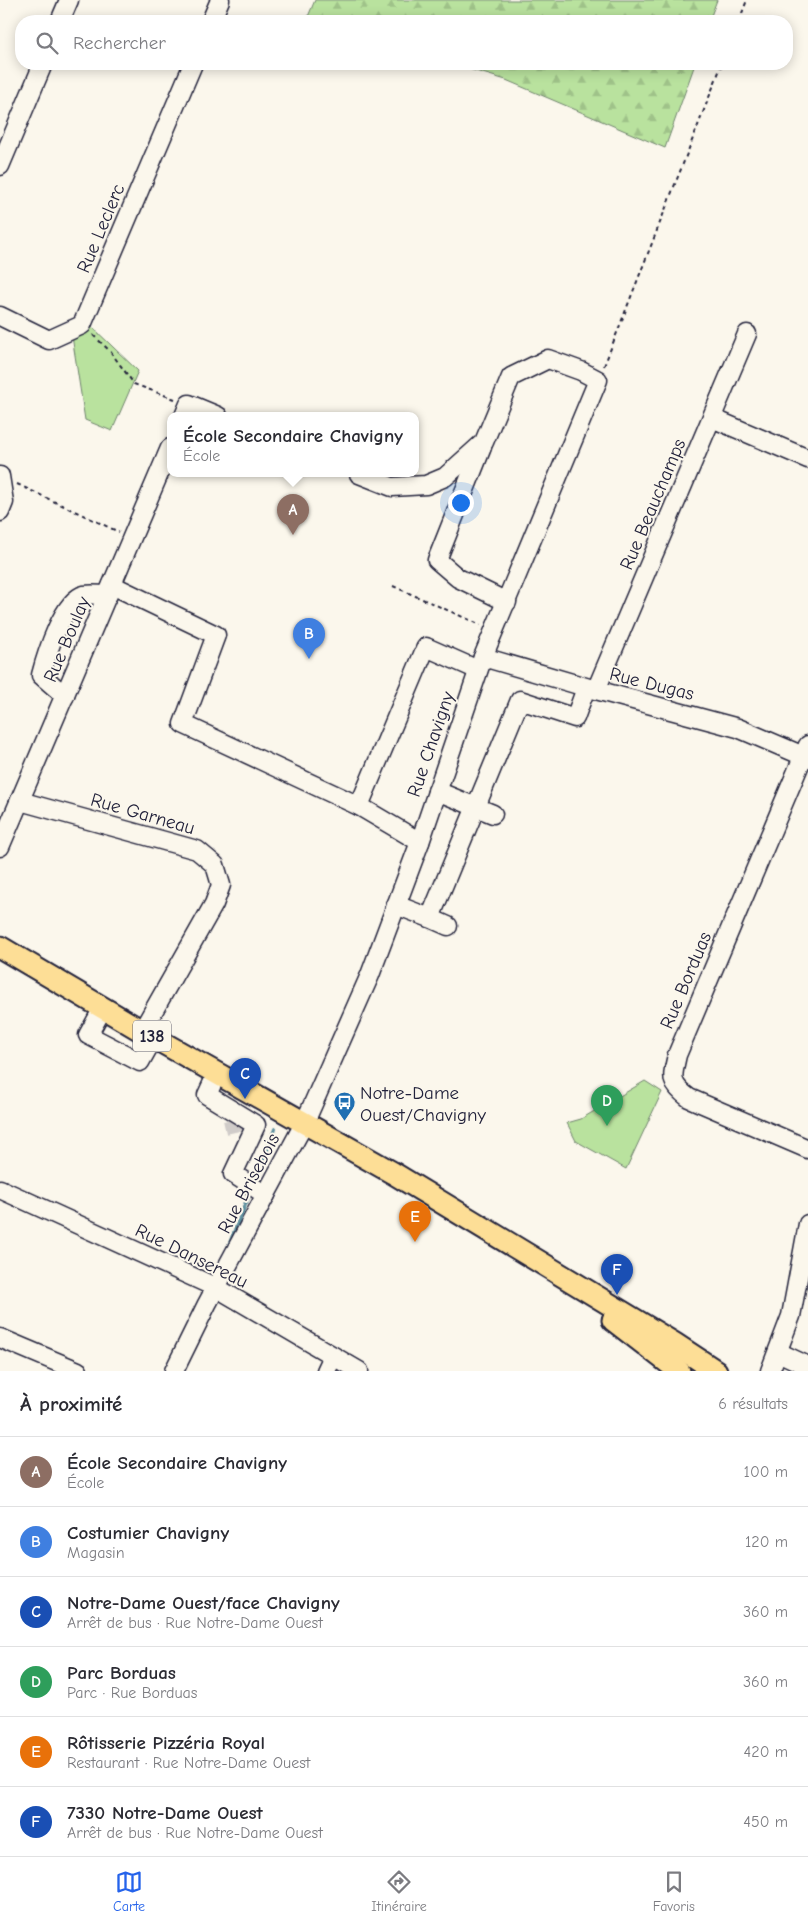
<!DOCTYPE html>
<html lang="fr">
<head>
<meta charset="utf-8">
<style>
	body { margin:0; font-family:"Comic Neue",sans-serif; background:#f7f7f7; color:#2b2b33 }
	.you { position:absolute; left:460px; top:502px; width:18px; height:18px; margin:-12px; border:4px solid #fff; border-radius:50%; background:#1a73e8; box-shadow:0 0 0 8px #1a73e833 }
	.badge { display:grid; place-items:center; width:32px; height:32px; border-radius:50%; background:#2563eb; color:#fff; font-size:16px; font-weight:700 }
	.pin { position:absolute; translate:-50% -41px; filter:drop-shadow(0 1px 2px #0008) }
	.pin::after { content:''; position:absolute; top:26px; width:18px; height:15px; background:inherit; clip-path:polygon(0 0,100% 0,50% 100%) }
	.popup { position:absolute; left:167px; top:412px; width:252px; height:65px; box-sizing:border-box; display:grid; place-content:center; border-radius:10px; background:#fff; filter:drop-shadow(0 1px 4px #0005); font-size:16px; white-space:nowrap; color:#7c7c81 }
	.popup b { font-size:19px; color:#2b2b33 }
	.popup::after { content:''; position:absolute; left:50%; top:100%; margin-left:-10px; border:10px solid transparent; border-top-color:#fff }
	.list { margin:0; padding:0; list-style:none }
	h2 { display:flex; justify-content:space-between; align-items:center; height:65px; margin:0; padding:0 20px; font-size:21px }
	h2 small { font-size:16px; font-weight:400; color:#7c7c81 }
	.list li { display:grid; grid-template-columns:32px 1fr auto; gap:15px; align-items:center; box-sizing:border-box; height:70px; padding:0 20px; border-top:1px solid #e1e1e2 }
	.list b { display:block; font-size:19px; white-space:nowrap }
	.list p { margin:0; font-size:16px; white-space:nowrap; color:#7c7c81 }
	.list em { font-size:16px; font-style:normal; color:#7c7c81 }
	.icon { flex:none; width:28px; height:28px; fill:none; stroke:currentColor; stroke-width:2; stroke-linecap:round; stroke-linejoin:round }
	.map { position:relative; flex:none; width:808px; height:1371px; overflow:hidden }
	.search { position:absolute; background:#fff; box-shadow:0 2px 12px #0003; left:15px; right:15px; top:15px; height:55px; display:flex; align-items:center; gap:12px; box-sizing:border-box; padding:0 18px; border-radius:20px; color:#7c7c81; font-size:19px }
	.sheet { height:485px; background:#fff }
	nav { display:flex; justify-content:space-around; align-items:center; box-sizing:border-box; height:70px; border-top:1px solid #e1e1e2; background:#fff; font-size:14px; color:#7c7c81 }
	nav a { display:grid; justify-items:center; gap:2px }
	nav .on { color:#2563eb }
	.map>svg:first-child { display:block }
	.forest { fill:url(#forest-firs); stroke:#6e826c }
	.park { fill:#b9e29e; stroke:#6e826c }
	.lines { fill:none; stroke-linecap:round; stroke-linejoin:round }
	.stream { stroke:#6192a0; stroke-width:4 }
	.minor-tunnel { stroke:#d0ccc9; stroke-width:18; stroke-dasharray:18 9; stroke-linecap:butt }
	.minor-casing { stroke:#22223b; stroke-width:21 }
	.major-casing { stroke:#22223b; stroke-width:25 }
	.path { stroke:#22223b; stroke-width:2; stroke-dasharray:4 4; stroke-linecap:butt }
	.minor { stroke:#fbf7ec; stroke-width:18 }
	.major { stroke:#fdde96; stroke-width:21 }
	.labels { text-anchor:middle; stroke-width:4; stroke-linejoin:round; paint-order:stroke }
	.shield { fill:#fbf7ec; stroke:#636270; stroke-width:1 }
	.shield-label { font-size:18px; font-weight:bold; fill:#22223b }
	.street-label { font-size:19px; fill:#22223b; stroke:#fbf7ec }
	.poi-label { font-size:19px; fill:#22223b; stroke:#fbf7ec; text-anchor:start }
</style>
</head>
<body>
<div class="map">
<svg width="808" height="1371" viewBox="0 0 808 1371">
	<defs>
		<pattern id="forest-firs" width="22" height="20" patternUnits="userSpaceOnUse" patternTransform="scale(1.25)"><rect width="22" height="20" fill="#b9e29e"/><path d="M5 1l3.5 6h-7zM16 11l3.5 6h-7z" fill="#9fc289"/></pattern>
	</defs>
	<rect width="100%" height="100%" fill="#fbf7ec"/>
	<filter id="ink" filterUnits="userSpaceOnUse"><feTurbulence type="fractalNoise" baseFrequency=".02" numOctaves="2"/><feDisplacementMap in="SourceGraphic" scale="10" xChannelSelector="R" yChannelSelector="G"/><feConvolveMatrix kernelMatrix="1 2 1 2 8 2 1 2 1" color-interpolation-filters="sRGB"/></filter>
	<g filter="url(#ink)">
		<!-- forest -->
		<g class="forest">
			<path d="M 315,0 L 717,0 L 709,21 L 313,21 L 307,19 Z"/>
			<path d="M 452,64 L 695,64 L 665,148 L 506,80 Z"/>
		</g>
		<!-- park -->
		<g class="park">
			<path d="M 89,324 L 138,371 L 112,431 L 85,420 L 72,336 Z"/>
			<path d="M 645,1081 L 662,1092 L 626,1169 L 576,1141 L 567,1123 L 581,1119 Z"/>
		</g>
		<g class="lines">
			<!-- stream -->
			<g class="stream">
				<path d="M 255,1181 L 275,1129"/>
				<path d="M 228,1248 L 250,1192"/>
			</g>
			<!-- minor-tunnel -->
			<path class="minor-tunnel" d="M 232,1119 L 235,1132"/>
			<defs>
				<g id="minor">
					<path d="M 60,21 L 69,0"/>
					<path d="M 211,21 L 220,0"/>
					<path d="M 0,166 L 43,64"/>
					<path d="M 0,316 L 49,340 L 82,325 L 193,64"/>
					<path d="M 184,416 L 189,404 L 218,416"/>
					<path d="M 712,418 L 808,459"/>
					<path d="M 482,447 L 437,560 L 458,578 L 507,602"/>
					<path d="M 0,476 L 4,502 L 0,512"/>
					<path d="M 112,585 L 216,635 L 183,724 L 359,806 L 420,842"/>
					<path d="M 483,657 L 596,690 L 738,728 L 808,758"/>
					<path d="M 596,690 L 747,334"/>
					<path d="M 65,696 L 41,675 C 46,656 63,600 84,595 C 91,594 101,595 108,595"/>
					<path d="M 808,745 L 677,1055 C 672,1078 669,1083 689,1098 L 808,1149"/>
					<path d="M 437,791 L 493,814"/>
					<path d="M 20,801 L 197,850 L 215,865 L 221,885 L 214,904 L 142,1031"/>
					<path d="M 359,806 L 426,647 L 478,670"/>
					<path d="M 0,847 L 170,448"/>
					<path d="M 396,905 L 430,918 L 520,700 L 575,718 L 586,688"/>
					<path d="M 430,918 L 448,926"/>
					<path d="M 103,1008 L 88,1035 L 140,1062 L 154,1037"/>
					<path d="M 217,1073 L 207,1095 L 256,1125 L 233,1174 L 266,1195"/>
					<path d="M 0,1189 L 217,1288 L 359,1371"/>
					<path d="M 0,1338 L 78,1371"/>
					<path d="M 778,1352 L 808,1366"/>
					<path d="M 174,1371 L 207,1304 L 305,1122 L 370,975 L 420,842 L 483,657 L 598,380 L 581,371 L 548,359 L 511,377 L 484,442 L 445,477 L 426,485 L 392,487 L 359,474"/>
					<path d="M 326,1371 L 333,1356"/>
					<path d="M 770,1371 L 791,1316 L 808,1224"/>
				</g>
				<g id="major">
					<path d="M 0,947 L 142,1031 L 393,1173 L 675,1344 L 716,1371"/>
					<path d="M 613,1320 L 679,1371"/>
				</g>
			</defs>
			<!-- minor casing -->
			<use href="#minor" class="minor-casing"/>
			<!-- major casing -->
			<use href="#major" class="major-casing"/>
			<!-- path -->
			<g class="path">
				<path d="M 739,21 L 747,0"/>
				<path d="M 93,335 L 110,351 L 134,384 L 175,399"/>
				<path d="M 604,366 L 722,64"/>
				<path d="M 17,484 L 119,532"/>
				<path d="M 393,586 L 481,625"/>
			</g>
			<!-- minor -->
			<use href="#minor" class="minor"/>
			<!-- major -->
			<use href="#major" class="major"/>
		</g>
	</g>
	<!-- icons -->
	<defs>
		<symbol id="bus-pin" viewBox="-11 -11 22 30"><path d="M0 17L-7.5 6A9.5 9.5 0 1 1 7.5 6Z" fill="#1f6fb2" stroke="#fbf7ec"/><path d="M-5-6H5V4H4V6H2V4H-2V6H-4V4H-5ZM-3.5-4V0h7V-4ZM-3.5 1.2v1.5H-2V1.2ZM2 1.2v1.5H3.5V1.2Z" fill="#fff"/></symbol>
	</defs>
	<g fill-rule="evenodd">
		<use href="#bus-pin" x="332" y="1090" width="25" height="34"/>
	</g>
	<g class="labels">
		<!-- shield labels -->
		<rect class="shield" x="133" y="1020.5" width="38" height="31" rx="4"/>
		<g class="shield-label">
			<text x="152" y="1042">138</text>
		</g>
		<!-- street labels -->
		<g class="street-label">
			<text transform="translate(100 228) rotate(-67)" y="7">Rue Leclerc</text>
			<text transform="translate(652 504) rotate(-67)" y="7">Rue Beauchamps</text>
			<text transform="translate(66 639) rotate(-67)" y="7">Rue Boulay</text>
			<text transform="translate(652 683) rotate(14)" y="7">Rue Dugas</text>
			<text transform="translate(430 744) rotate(-71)" y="7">Rue Chavigny</text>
			<text transform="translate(143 813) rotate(16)" y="7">Rue Garneau</text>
			<text transform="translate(685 980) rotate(-67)" y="7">Rue Borduas</text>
			<text transform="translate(248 1183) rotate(-62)" y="7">Rue Brisebois</text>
			<text transform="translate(192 1255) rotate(26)" y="7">Rue Dansereau</text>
		</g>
		<!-- poi labels -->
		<g class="poi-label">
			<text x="360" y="1099">Notre-Dame<tspan x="360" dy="22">Ouest/Chavigny</tspan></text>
		</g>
	</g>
</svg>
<div class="you"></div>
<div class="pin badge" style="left:293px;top:535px;background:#8d6e63">A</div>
<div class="popup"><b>École Secondaire Chavigny</b>École</div>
<div class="pin badge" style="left:309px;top:659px;background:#3f7fe0">B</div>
<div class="pin badge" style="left:245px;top:1099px;background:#1a4fb4">C</div>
<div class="pin badge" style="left:607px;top:1126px;background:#2e9e5b">D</div>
<div class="pin badge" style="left:415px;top:1242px;background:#e8710a">E</div>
<div class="pin badge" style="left:617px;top:1295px;background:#1a4fb4">F</div>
<div class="search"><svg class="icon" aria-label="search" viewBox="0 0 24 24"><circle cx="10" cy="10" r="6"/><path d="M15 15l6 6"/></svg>Rechercher</div>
</div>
<section class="sheet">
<h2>À proximité<small>6 résultats</small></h2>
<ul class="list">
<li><span class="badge" style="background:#8d6e63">A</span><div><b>École Secondaire Chavigny</b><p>École</p></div><em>100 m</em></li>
<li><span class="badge" style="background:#3f7fe0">B</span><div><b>Costumier Chavigny</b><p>Magasin</p></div><em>120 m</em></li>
<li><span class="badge" style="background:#1a4fb4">C</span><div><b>Notre-Dame Ouest/face Chavigny</b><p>Arrêt de bus · Rue Notre-Dame Ouest</p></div><em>360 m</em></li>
<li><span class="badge" style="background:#2e9e5b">D</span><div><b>Parc Borduas</b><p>Parc · Rue Borduas</p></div><em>360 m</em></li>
<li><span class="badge" style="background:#e8710a">E</span><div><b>Rôtisserie Pizzéria Royal</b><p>Restaurant · Rue Notre-Dame Ouest</p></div><em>420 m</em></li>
<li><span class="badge" style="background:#1a4fb4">F</span><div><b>7330 Notre-Dame Ouest</b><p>Arrêt de bus · Rue Notre-Dame Ouest</p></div><em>450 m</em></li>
</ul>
</section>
<nav>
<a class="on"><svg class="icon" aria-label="map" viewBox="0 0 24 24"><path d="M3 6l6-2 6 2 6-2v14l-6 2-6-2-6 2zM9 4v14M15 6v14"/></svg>Carte</a>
<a><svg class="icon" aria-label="directions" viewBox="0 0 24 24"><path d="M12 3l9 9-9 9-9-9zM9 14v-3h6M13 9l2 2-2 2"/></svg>Itinéraire</a>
<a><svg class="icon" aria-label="saved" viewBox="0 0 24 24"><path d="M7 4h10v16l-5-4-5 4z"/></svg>Favoris</a>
</nav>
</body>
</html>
